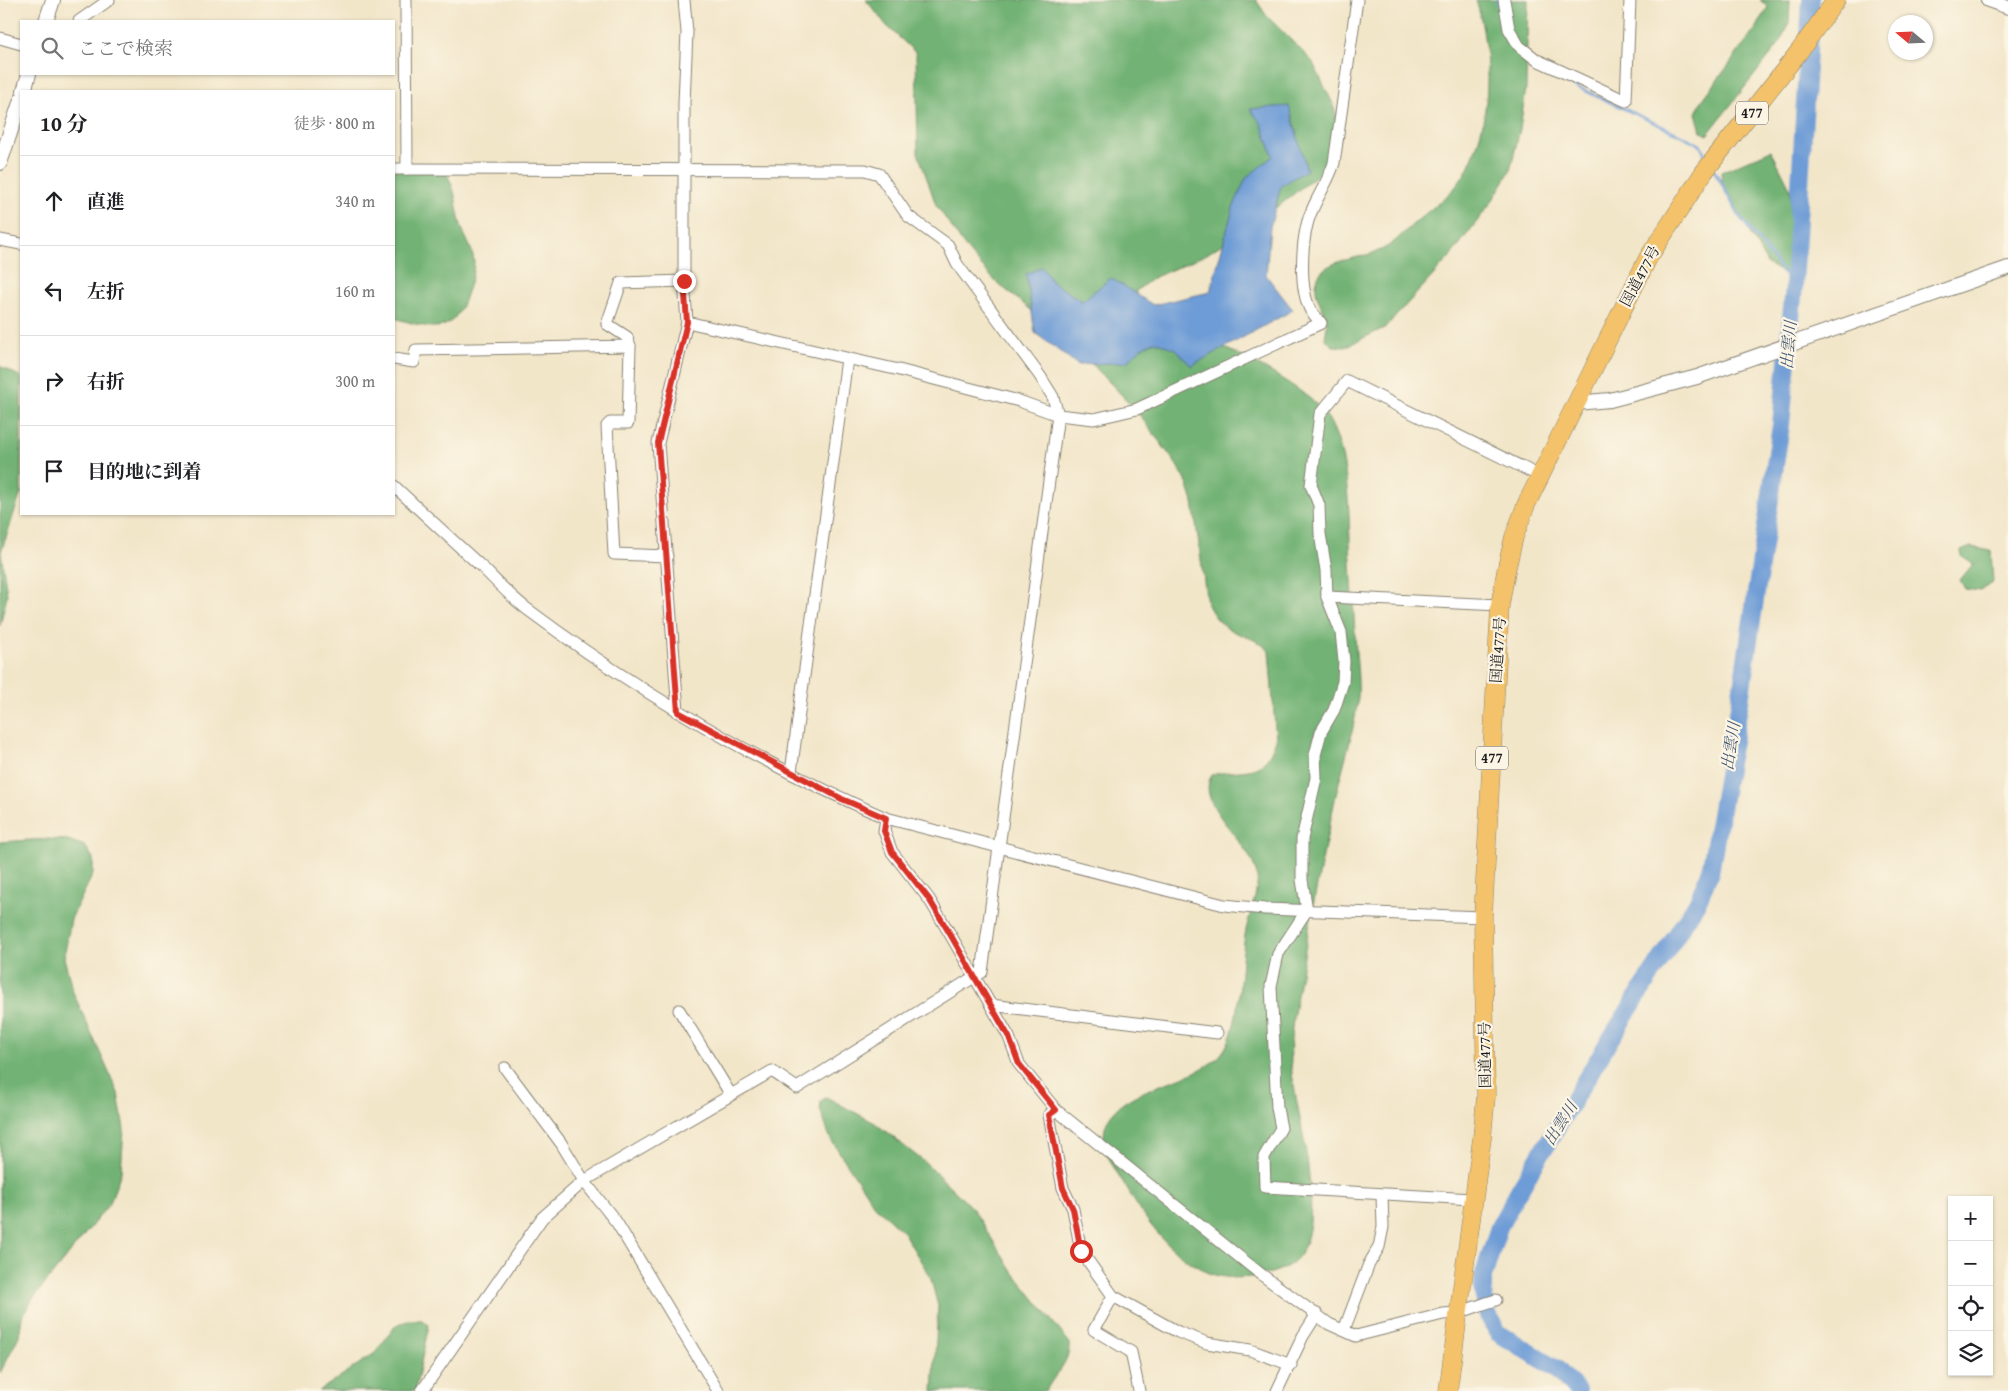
<!DOCTYPE html>
<html lang="ja">
<head>
<meta charset="utf-8">
<style>
	body { margin:0; font-family:"Gentium Book Plus","Noto Serif JP",serif; background:#f2f2f2; color:#202124 }
	.controls { position:absolute; right:15px; bottom:15px; display:grid; overflow:hidden; border-radius:0px; box-shadow:0 1px 4px #0004 }
	.controls button { width:45px; height:45px; display:grid; place-items:center; padding:0; border:0; border-bottom:1px solid #e0e0e0; background:#fff; color:#202124; font:25px sans-serif }
	.compass { position:absolute; left:1888px; top:15px; width:45px; height:45px; border-radius:50%; background:#fff; box-shadow:0 1px 4px #0004; rotate:289deg }
	.stop { position:absolute; width:15px; height:15px; margin:-11px; border:4px solid #d93025; border-radius:50%; background:#fff }
	.stop.end { background:#d93025; border-color:#fff; box-shadow:0 1px 5px #0008 }
	.list { margin:0; padding:0; list-style:none }
	h2 { display:flex; justify-content:space-between; align-items:center; height:65px; margin:0; padding:0 20px; font-size:21px }
	h2 small { font-size:16px; font-weight:400; color:#757577 }
	.list li { display:grid; grid-template-columns:32px 1fr auto; gap:15px; align-items:center; box-sizing:border-box; height:90px; padding:0 20px; border-top:1px solid #e0e0e0 }
	.list b { display:block; font-size:19px; white-space:nowrap }
	.list em { font-size:16px; font-style:normal; color:#757577 }
	.icon { flex:none; width:28px; height:28px; fill:none; stroke:currentColor; stroke-width:2; stroke-linecap:round; stroke-linejoin:round }
	.map { position:relative; flex:none; width:2008px; height:1391px; overflow:hidden }
	.search { position:absolute; background:#fff; box-shadow:0 1px 4px #0004; left:20px; top:20px; width:375px; height:55px; display:flex; align-items:center; gap:12px; box-sizing:border-box; padding:0 18px; border-radius:0px; color:#757577; font-size:19px }
	.panel { position:absolute; background:#fff; box-shadow:0 1px 4px #0004; left:20px; top:90px; width:375px; height:425px; border-radius:0px }
	.map>svg:first-child { display:block }
	.forest { fill:#72b274; stroke:#476748 }
	.water { fill:#6e9cd6; stroke:#455c79 }
	.lines { fill:none; stroke-linecap:round; stroke-linejoin:round }
	.stream { stroke:#6e9cd6; stroke-width:3 }
	.river { stroke:#6e9cd6; stroke-width:18 }
	.minor-casing { stroke:#878172; stroke-width:13 }
	.tertiary-casing { stroke:#878172; stroke-width:16 }
	.trunk-casing { stroke:#878172; stroke-width:19 }
	.minor { stroke:#fff; stroke-width:11 }
	.tertiary { stroke:#fff; stroke-width:14 }
	.trunk { stroke:#f4c26a; stroke-width:18 }
	.route { stroke:#d93025; stroke-width:6 }
	.labels { text-anchor:middle; stroke-width:4.5; stroke-linejoin:round; paint-order:stroke }
	.shield { fill:#fcf5e5; stroke:#5f5d58; stroke-width:1 }
	.shield-label { font-size:14px; font-weight:bold; fill:#1c1c1c }
	.street-label { font-size:15px; fill:#1c1c1c; stroke:#fcf5e5 }
	.water-label { font-size:16px; font-style:italic; fill:#415670; stroke:#fcf5e5 }
</style>
</head>
<body>
<div class="map">
<svg width="2008" height="1391" viewBox="0 0 2008 1391">
	<rect width="100%" height="100%" fill="#fcf5e5"/>
	<filter id="ink" filterUnits="userSpaceOnUse"><feTurbulence type="fractalNoise" baseFrequency=".02" numOctaves="2"/><feDisplacementMap in="SourceGraphic" scale="10" xChannelSelector="R" yChannelSelector="G"/><feConvolveMatrix kernelMatrix="1 2 1 2 8 2 1 2 1" color-interpolation-filters="sRGB"/></filter>
	<filter id="wash" filterUnits="userSpaceOnUse"><feTurbulence type="fractalNoise" baseFrequency=".0096" numOctaves="4" result="noise"/><feDisplacementMap in="SourceGraphic" scale="20" xChannelSelector="R" yChannelSelector="G"/><feGaussianBlur stdDeviation="1.12" result="paint"/><feColorMatrix in="noise" values="0 0 0 0 0 0 0 0 0 0 0 0 0 0 0 0 0 1.4 0 .05"/><feComposite in="paint" operator="in"/></filter>
	<g filter="url(#wash)">
		<rect width="100%" height="100%" fill="#f2e6c9"/>
		<!-- forest -->
		<g class="forest">
			<path d="M 866,0 L 1256,0 L 1266,15 L 1312,61 L 1333,104 L 1341,136 L 1327,167 L 1280,205 L 1207,254 L 1153,278 L 1136,291 L 1135,307 C 1182,329 1306,378 1329,420 C 1348,453 1349,507 1350,544 C 1352,580 1354,616 1356,652 C 1357,667 1359,683 1358,698 C 1355,728 1343,765 1336,795 C 1323,854 1311,913 1301,973 C 1296,1002 1289,1033 1291,1063 C 1294,1109 1334,1232 1291,1264 C 1271,1278 1227,1283 1205,1271 C 1168,1252 1146,1222 1126,1187 C 1119,1175 1108,1161 1105,1147 C 1093,1084 1196,1088 1222,1053 C 1242,1028 1239,963 1246,930 C 1249,915 1255,901 1257,886 C 1263,847 1191,808 1212,775 C 1245,766 1261,781 1276,740 L 1269,651 C 1247,628 1226,642 1207,603 L 1193,502 L 1186,480 L 1174,461 L 1135,409 L 1072,343 L 995,281 L 969,252 L 936,205 L 918,153 L 916,53 L 887,26 Z"/>
			<path d="M 1476,0 L 1528,0 L 1526,88 L 1520,129 L 1510,171 L 1491,203 L 1449,258 L 1386,327 L 1345,347 L 1333,346 L 1325,339 C 1325,335 1327,329 1327,324 C 1326,307 1310,296 1318,277 C 1326,259 1360,259 1376,252 C 1394,246 1404,231 1418,220 C 1434,206 1453,194 1464,175 C 1493,124 1492,55 1476,0 Z"/>
			<path d="M 1760,0 L 1790,0 L 1789,23 L 1779,44 L 1707,135 L 1701,131 L 1696,113 L 1701,102 L 1757,27 L 1768,7 Z"/>
			<path d="M 1771,150 L 1790,188 L 1791,208 L 1787,275 L 1767,264 L 1722,182 L 1721,172 Z"/>
			<path d="M 394,170 L 444,171 C 457,186 455,206 461,225 C 464,236 473,249 474,261 C 474,273 470,284 466,295 C 452,339 430,328 394,318 Z"/>
			<path d="M 0,366 L 21,377 L 21,493 L 1,552 L 7,595 L 0,626 Z"/>
			<path d="M 1971,547 L 1991,551 L 1993,582 L 1981,591 L 1965,589 L 1960,580 L 1973,564 L 1962,557 L 1961,551 Z"/>
			<path d="M 47,839 L 68,840 L 85,846 L 93,858 L 93,874 L 71,919 L 64,958 L 73,992 L 118,1093 L 124,1129 L 121,1172 L 110,1203 L 32,1300 L 22,1318 L 19,1336 L 0,1373 L 0,842 Z"/>
			<path d="M 826,1097 L 875,1123 L 927,1164 L 973,1209 L 1012,1271 L 1069,1342 C 1071,1363 1054,1374 1046,1391 L 933,1391 L 938,1306 L 930,1276 L 903,1232 L 874,1205 L 830,1138 L 820,1109 L 821,1101 Z"/>
			<path d="M 410,1320 L 422,1320 L 429,1325 L 415,1391 L 319,1391 L 375,1353 L 396,1325 Z"/>
		</g>
		<!-- water -->
		<path class="water" d="M 1289,106 L 1307,170 L 1281,186 L 1270,227 L 1266,275 L 1293,310 L 1191,366 L 1177,350 L 1155,341 L 1141,348 L 1127,362 L 1078,365 L 1035,333 L 1026,274 L 1042,267 L 1052,282 L 1082,301 L 1111,278 L 1153,305 L 1210,292 L 1233,208 L 1246,178 L 1273,156 L 1261,123 L 1250,109 Z"/>
		<g class="lines">
			<!-- stream -->
			<g class="stream">
				<path d="M 1497,0 L 1503,24"/>
				<path d="M 1505,32 C 1510,48 1524,57 1536,68 L 1685,137 L 1700,145 L 1707,158"/>
				<path d="M 1714,170 L 1740,217 L 1794,286"/>
			</g>
			<!-- river -->
			<path class="river" d="M 1577,1391 L 1556,1368 L 1498,1333 L 1488,1315 L 1483,1293 L 1483,1277 L 1499,1227 L 1519,1190 L 1609,1041 L 1697,903 L 1710,872 L 1740,701 L 1781,425 L 1794,286 L 1811,0"/>
		</g>
	</g>
	<g filter="url(#ink)">
		<g class="lines">
			<defs>
				<g id="minor">
					<path d="M 406,0 L 407,169"/>
					<path d="M 1504,0 L 1509,29 L 1519,46 L 1537,60 L 1626,101 L 1630,0"/>
					<path d="M 79,21 L 109,0"/>
					<path d="M 0,38 L 21,44"/>
					<path d="M 394,169 L 865,170 L 879,174 L 908,216 L 948,245 L 957,264 L 1040,376 L 1053,397 L 1058,415 L 982,972 L 797,1088 L 772,1071 L 584,1181 L 542,1218 L 422,1391"/>
					<path d="M 0,240 L 21,244"/>
					<path d="M 687,322 L 899,370 L 1019,401 L 1058,415 L 1094,419 L 1137,409 L 1321,323 C 1318,319 1314,315 1311,311 C 1298,288 1301,232 1313,208 C 1320,192 1329,180 1334,163 L 1357,0"/>
					<path d="M 394,359 L 414,362 L 416,350 L 630,346"/>
					<path d="M 394,486 C 423,513 453,541 483,568 C 497,582 511,597 527,609 C 638,692 759,763 886,818 L 884,831 L 892,852 L 929,899 L 950,934 L 1009,1037 L 1019,1064 L 1056,1110 L 1262,1275 L 1329,1324 L 1356,1336 L 1443,1314 C 1461,1314 1478,1305 1496,1300"/>
					<path d="M 667,556 L 614,554 L 607,426 L 610,423 L 628,423 L 630,346 L 627,337 L 607,324 L 621,283 L 684,281"/>
					<path d="M 1327,597 L 1500,605"/>
					<path d="M 678,712 L 658,443 L 687,322 L 684,281 L 684,103 L 687,32 L 684,0"/>
					<path d="M 791,772 L 847,359"/>
					<path d="M 886,818 L 1224,905 L 1265,909 L 1483,917"/>
					<path d="M 991,1005 L 1217,1033"/>
					<path d="M 679,1010 L 731,1095"/>
					<path d="M 505,1068 L 561,1143 L 584,1181 L 617,1223 L 718,1391"/>
					<path d="M 1056,1110 L 1049,1115 L 1063,1188 L 1073,1209 L 1081,1251 L 1113,1296 L 1178,1332 L 1207,1343 L 1250,1350 L 1291,1365"/>
					<path d="M 1472,1199 L 1265,1187 L 1264,1157 L 1281,1128 L 1277,1108 L 1271,986 L 1278,954 L 1307,910 L 1302,880 L 1302,839 L 1316,778 L 1315,755 L 1321,732 L 1334,710 L 1343,682 L 1344,661 L 1341,632 L 1327,597 L 1326,570 L 1320,534 L 1319,505 L 1311,485 L 1320,414 L 1347,381 L 1540,476"/>
					<path d="M 1113,1296 L 1094,1330 L 1131,1352 L 1139,1391"/>
					<path d="M 1344,1330 L 1369,1264 L 1379,1247 L 1383,1227 L 1382,1195"/>
					<path d="M 1277,1391 L 1303,1336 L 1317,1314"/>
				</g>
				<g id="tertiary">
					<path d="M 1988,0 L 2008,7"/>
					<path d="M 46,21 L 53,0"/>
					<path d="M 24,91 L 29,74"/>
					<path d="M 0,163 L 21,100"/>
					<path d="M 1576,403 L 1610,400 L 1697,377 L 2008,268"/>
				</g>
				<path id="trunk" d="M 1448,1391 L 1482,1138 L 1486,1096 L 1483,917 L 1500,605 L 1506,571 L 1514,537 L 1526,505 L 1648,258 L 1704,172 L 1798,53 L 1836,0"/>
			</defs>
			<!-- minor casing -->
			<use href="#minor" class="minor-casing"/>
			<!-- tertiary casing -->
			<use href="#tertiary" class="tertiary-casing"/>
			<!-- trunk casing -->
			<use href="#trunk" class="trunk-casing"/>
			<!-- minor -->
			<use href="#minor" class="minor"/>
			<!-- tertiary -->
			<use href="#tertiary" class="tertiary"/>
			<!-- trunk -->
			<use href="#trunk" class="trunk"/>
		</g>
	</g>
	<g class="lines" filter="url(#ink)">
		<!-- route -->
		<path class="route" d="M 684,281 L 687,322 L 658,443 L 678,712 L 842,799 L 886,818 L 884,831 L 892,852 L 929,899 L 950,934 L 1009,1037 L 1019,1064 L 1056,1110 L 1049,1115 L 1063,1188 L 1073,1209 L 1081,1251"/>
	</g>
	<g class="labels">
		<!-- shield labels -->
		<g class="shield">
			<rect x="1736" y="101.5" width="32" height="23" rx="4"/>
			<rect x="1476" y="746.5" width="32" height="23" rx="4"/>
		</g>
		<g class="shield-label">
			<text x="1752" y="118">477</text>
			<text x="1492" y="763">477</text>
		</g>
		<!-- street labels -->
		<g class="street-label">
			<text transform="translate(1640 276) rotate(-62)" y="5">国道477号</text>
			<text transform="translate(1498 650) rotate(-86)" y="5">国道477号</text>
			<text transform="translate(1485 1055) rotate(-91)" y="5">国道477号</text>
		</g>
		<!-- water labels -->
		<g class="water-label">
			<text transform="translate(1788 345) rotate(-85)" y="6">出雲川</text>
			<text transform="translate(1730 746) rotate(-81)" y="6">出雲川</text>
			<text transform="translate(1560 1123) rotate(-58)" y="6">出雲川</text>
		</g>
	</g>
</svg>
<div class="controls">
<button>+</button>
<button>−</button>
<button><svg class="icon" aria-label="locate" viewBox="0 0 24 24"><circle cx="12" cy="12" r="6"/><path d="M12 2v4M12 18v4M2 12h4M18 12h4"/></svg></button>
<button><svg class="icon" aria-label="layers" viewBox="0 0 24 24"><path d="M12 4l9 5-9 5-9-5zM3 14l9 5 9-5"/></svg></button>
</div>
<svg class="compass" viewBox="-18 -18 36 36"><path d="M0-13l5 13h-10z" fill="#e53935"/><path d="M0 13l5-13h-10z" fill="#757577"/></svg>
<div class="stop" style="left:1081px;top:1251px"></div>
<div class="stop end" style="left:684px;top:281px"></div>
<div class="search"><svg class="icon" aria-label="search" viewBox="0 0 24 24"><circle cx="10" cy="10" r="6"/><path d="M15 15l6 6"/></svg>ここで検索</div>
<section class="panel">
<h2>10 分<small>徒歩 · 800 m</small></h2>
<ul class="list">
<li><svg class="icon" aria-label="ahead" viewBox="0 0 24 24"><path d="M12 20V5M6 11l6-6 6 6"/></svg><div><b>直進</b></div><em>340 m</em></li>
<li><svg class="icon" aria-label="left" viewBox="0 0 24 24"><path d="M17 20v-9H6M10 6l-5 5 5 5"/></svg><div><b>左折</b></div><em>160 m</em></li>
<li><svg class="icon" aria-label="right" viewBox="0 0 24 24"><path d="M7 20v-9h11M14 6l5 5-5 5"/></svg><div><b>右折</b></div><em>300 m</em></li>
<li><svg class="icon" aria-label="arrive" viewBox="0 0 24 24"><path d="M6 21V4h12l-3 4 3 4H6"/></svg><div><b>目的地に到着</b></div></li>
</ul>
</section>
</div>
</body>
</html>
